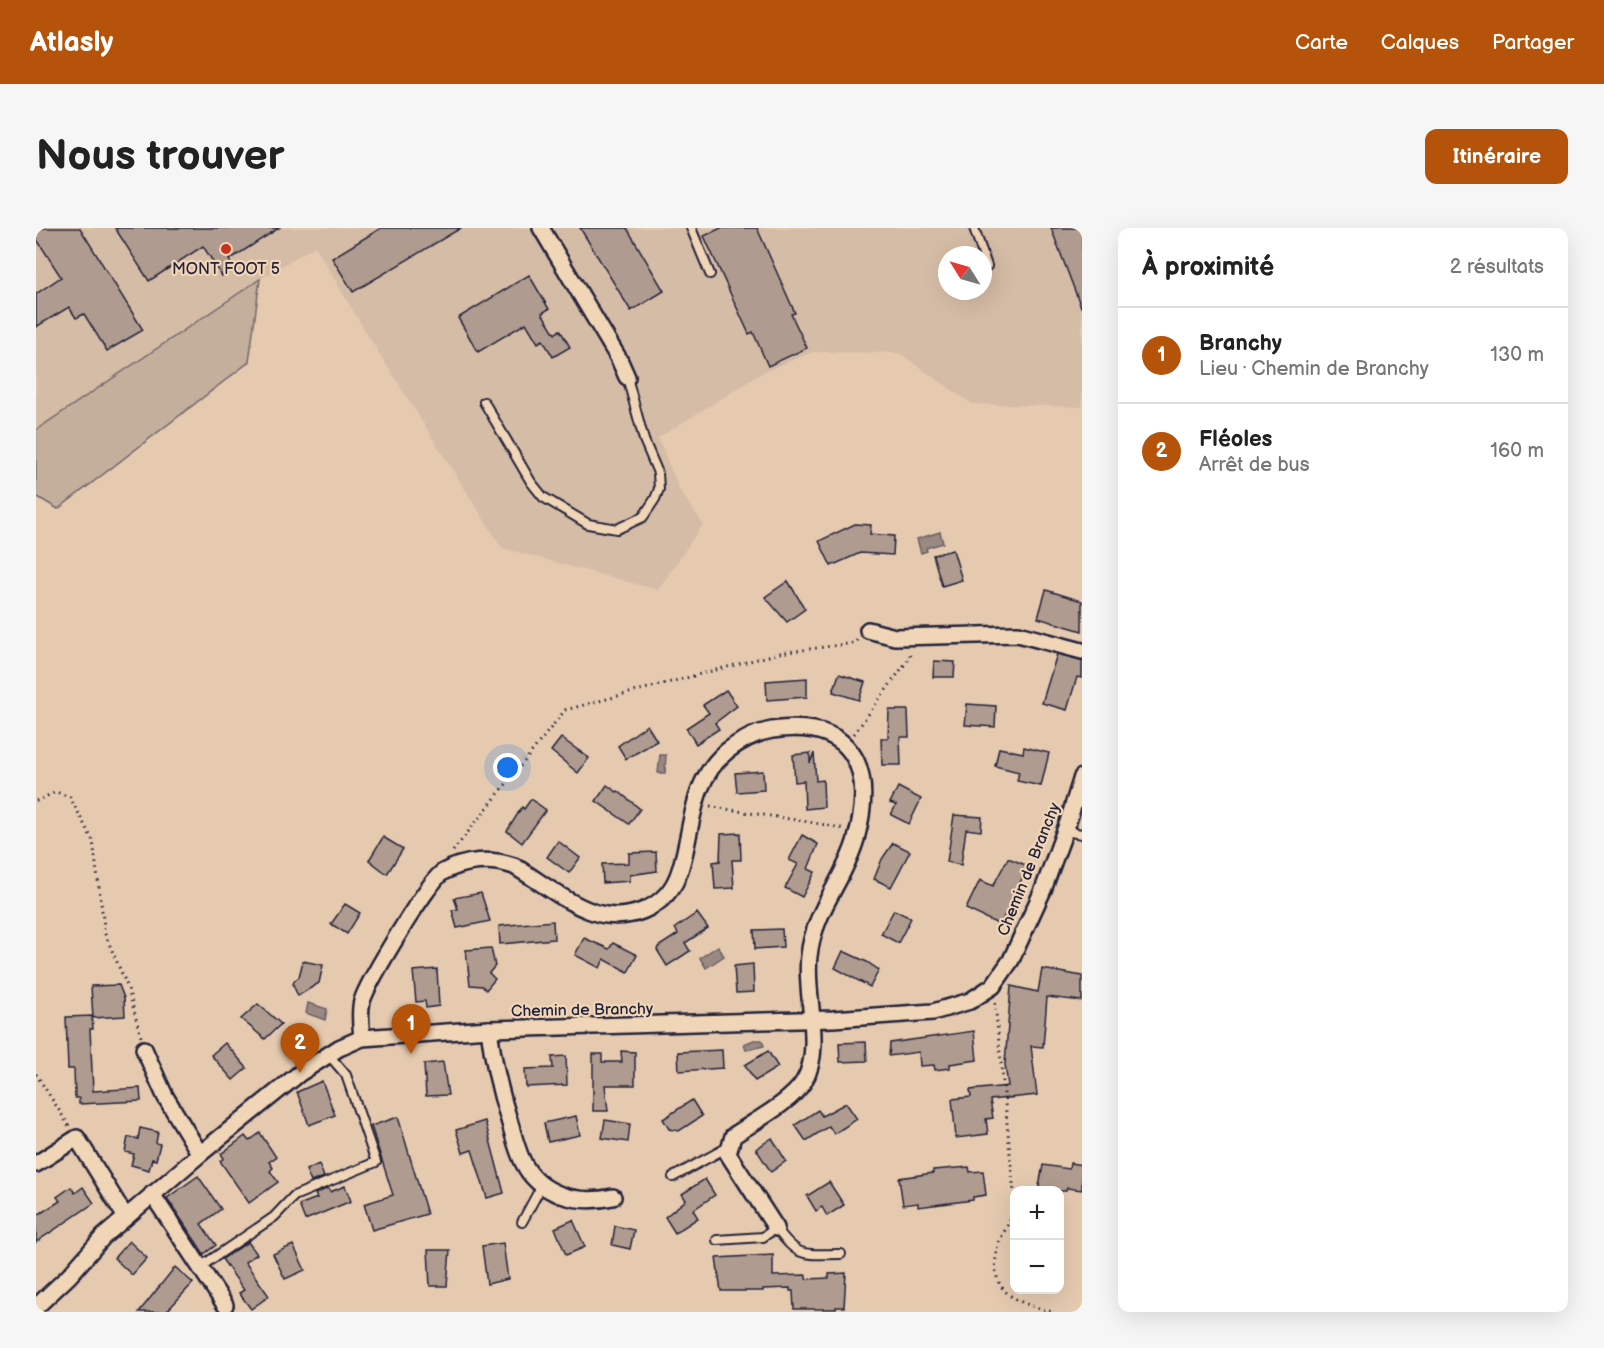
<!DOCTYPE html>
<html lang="fr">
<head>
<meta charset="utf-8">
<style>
	body { margin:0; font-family:"Balsamiq Sans",sans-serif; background:#f6f6f6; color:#222 }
	.controls { position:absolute; right:18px; bottom:18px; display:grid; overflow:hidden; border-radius:12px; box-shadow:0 6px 24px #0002 }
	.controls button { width:54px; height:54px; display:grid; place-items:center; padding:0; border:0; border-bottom:2px solid #e0e0e0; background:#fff; color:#222; font:30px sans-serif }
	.compass { position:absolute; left:902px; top:18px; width:54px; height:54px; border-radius:50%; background:#fff; box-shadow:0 6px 24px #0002; rotate:307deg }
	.you { position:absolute; left:472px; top:540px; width:21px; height:21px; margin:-15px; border:4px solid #fff; border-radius:50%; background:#1a73e8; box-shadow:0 0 0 9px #1a73e833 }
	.badge { display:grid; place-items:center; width:39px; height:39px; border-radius:50%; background:#b45309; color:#fff; font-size:20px; font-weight:700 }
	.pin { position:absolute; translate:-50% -50px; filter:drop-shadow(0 2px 3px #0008) }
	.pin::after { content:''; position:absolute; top:32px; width:21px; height:18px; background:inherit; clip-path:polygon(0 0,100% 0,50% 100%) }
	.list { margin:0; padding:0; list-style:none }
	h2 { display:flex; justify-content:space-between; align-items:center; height:78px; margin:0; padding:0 24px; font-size:26px }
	h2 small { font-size:20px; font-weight:400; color:#767676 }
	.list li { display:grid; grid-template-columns:39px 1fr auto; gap:18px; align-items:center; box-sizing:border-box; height:96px; padding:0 24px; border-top:2px solid #e0e0e0 }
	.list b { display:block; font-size:22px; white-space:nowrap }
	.list p { margin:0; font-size:20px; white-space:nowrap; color:#767676 }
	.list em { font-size:20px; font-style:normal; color:#767676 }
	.map { position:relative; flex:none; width:1046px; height:1084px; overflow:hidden; border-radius:12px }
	header { display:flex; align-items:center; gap:36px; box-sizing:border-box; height:84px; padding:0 30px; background:#b45309; color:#fff }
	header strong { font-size:28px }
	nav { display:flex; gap:33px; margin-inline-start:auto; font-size:21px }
	.intro { display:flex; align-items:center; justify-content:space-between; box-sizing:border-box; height:144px; padding:0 36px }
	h1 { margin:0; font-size:42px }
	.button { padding:15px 27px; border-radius:12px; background:#b45309; color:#fff; font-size:21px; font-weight:700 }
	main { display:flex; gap:36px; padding:0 36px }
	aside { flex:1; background:#fff; border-radius:12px; box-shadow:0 6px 24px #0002 }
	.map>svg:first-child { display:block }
	.built { fill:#d5bca6; fill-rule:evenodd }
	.green { fill:#c4ae9c; stroke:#73686c; stroke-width:1.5 }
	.water { fill:#9a8983; stroke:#6a6066; stroke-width:1.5 }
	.building { fill:#af9b8f; stroke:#22223b; stroke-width:1.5 }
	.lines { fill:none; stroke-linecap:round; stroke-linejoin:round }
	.lane-casing { stroke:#22223b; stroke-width:12 }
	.street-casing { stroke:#22223b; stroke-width:20 }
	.path { stroke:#22223b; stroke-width:3; stroke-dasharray:1.5 4.5; stroke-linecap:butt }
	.lane { stroke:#f1d5b7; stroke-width:8 }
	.street { stroke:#f1d5b7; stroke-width:15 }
	.poi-dot { fill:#c8321e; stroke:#f1d5b7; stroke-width:2 }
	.labels { text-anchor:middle; stroke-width:4.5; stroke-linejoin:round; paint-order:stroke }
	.poi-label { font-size:16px; fill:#22223b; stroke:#f1d5b7 }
	.street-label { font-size:16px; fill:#22223b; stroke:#f1d5b7 }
</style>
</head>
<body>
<header>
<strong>Atlasly</strong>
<nav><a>Carte</a><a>Calques</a><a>Partager</a></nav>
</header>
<div class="intro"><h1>Nous trouver</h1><a class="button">Itinéraire</a></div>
<main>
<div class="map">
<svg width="1046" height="1084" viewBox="0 0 1046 1084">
	<rect width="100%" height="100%" fill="#e5cab0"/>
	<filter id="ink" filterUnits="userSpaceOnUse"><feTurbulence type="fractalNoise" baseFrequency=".0167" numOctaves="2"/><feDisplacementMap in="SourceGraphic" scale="12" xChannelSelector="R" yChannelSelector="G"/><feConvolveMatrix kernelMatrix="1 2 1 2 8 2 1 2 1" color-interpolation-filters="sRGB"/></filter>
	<g filter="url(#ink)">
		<!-- built -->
		<path class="built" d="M 0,0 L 1046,0 L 1046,179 L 936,176 L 863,125 L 777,124 L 728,144 L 622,210 L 644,263 L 667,296 L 622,362 L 466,320 L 326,98 L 279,18 L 224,51 L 0,202 ZM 911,27 L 947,27 L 947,63 L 911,63 Z"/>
		<!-- green -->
		<path class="green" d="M 224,51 L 213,134 L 22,281 L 0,268 L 0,202 Z"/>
		<!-- water -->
		<g class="water">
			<path d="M 904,304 L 907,315 L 890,320 L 891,323 L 885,325 L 881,311 Z"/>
			<path d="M 624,527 L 630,527 L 629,545 L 622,545 Z"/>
			<path d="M 682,718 L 688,728 L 670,740 L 664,730 Z"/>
			<path d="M 272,775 L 291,781 L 289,792 L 270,785 Z"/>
			<path d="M 718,812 L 726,812 L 728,818 L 710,822 L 708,816 Z"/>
		</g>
		<!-- building -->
		<g class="building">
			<path d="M 0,0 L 44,0 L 107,102 L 71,123 L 48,86 L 40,90 L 33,79 L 0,99 L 0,66 L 25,49 L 0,10 Z"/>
			<path d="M 79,0 L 243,0 L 193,32 L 198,41 L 186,48 L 167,18 L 113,53 Z"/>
			<path d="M 345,0 L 425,0 L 317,64 L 296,30 Z"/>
			<path d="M 544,0 L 591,0 L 628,63 L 595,83 Z"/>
			<path d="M 685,0 L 721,0 L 759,85 L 755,86 L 771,120 L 732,138 L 717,104 L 713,106 L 668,8 Z"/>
			<path d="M 1015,0 L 1046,0 L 1046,79 L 1045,79 Z"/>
			<path d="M 493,47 L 513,81 L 506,85 L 519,106 L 524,102 L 534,119 L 517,129 L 507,112 L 502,115 L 490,95 L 442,124 L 422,90 Z"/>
			<path d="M 819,296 L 835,297 L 834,306 L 858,308 L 857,327 L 824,325 L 795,338 L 783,313 Z"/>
			<path d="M 917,322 L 926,352 L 906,358 L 897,327 Z"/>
			<path d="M 752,353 L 769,381 L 751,394 L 729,369 Z"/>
			<path d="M 1010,362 L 1046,373 L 1046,403 L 1002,390 Z"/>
			<path d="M 1021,426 L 1046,432 L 1046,450 L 1041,449 L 1031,482 L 1006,475 Z"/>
			<path d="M 898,433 L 919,434 L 918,449 L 897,449 Z"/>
			<path d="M 803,446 L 829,454 L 823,472 L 797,464 Z"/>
			<path d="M 771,450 L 771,469 L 731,472 L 730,453 Z"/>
			<path d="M 690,462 L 701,478 L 679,495 L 683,501 L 660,516 L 650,500 L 673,485 L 667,477 Z"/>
			<path d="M 931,476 L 960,478 L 959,499 L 929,497 Z"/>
			<path d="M 853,482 L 872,482 L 873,509 L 864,509 L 865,537 L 846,537 L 845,510 L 852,510 Z"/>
			<path d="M 611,497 L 621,513 L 590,531 L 582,518 Z"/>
			<path d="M 525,510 L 553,530 L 542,545 L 515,523 Z"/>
			<path d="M 988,519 L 1013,525 L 1005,558 L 981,553 L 983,544 L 959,538 L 963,520 L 987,525 Z"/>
			<path d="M 774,525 L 774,535 L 778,525 L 780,553 L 787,552 L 788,579 L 769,581 L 768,553 L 759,554 L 757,527 Z"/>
			<path d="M 727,543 L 728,562 L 701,564 L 699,545 Z"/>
			<path d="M 571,557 L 581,564 L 582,563 L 604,581 L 593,596 L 560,573 Z"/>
			<path d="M 862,559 L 885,571 L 873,596 L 855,587 L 860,577 L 854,575 Z"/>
			<path d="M 495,571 L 510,582 L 486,615 L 471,603 L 486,579 L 488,581 Z"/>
			<path d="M 918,587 L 946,589 L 945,603 L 930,601 L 925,637 L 911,634 Z"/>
			<path d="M 704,605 L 705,632 L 696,632 L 698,660 L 679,661 L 677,634 L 684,633 L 685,606 Z"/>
			<path d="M 766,607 L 782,616 L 772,641 L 779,644 L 766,669 L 749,660 L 762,636 L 753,632 Z"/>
			<path d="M 347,609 L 367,621 L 351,646 L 333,632 Z"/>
			<path d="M 522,613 L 544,630 L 533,645 L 511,629 Z"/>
			<path d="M 857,615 L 874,623 L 855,659 L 838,651 L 846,631 Z"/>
			<path d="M 620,624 L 621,643 L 594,647 L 594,653 L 567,655 L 566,636 L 593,635 L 593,625 Z"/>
			<path d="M 972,630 L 992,638 L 964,697 L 930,681 L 944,652 L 957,658 Z"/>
			<path d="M 445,665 L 454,693 L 421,700 L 416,682 L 422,681 L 418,670 Z"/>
			<path d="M 309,676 L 324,685 L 311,706 L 295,696 Z"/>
			<path d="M 858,682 L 875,690 L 862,715 L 845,706 Z"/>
			<path d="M 661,685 L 672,700 L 649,715 L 654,723 L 631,738 L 621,722 L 622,719 L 642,706 L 639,700 Z"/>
			<path d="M 517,693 L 518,711 L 464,716 L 463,698 Z"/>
			<path d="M 746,701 L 747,719 L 719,721 L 718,702 Z"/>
			<path d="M 548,710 L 573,721 L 577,715 L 601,727 L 592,744 L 568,731 L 564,740 L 539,727 Z"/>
			<path d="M 455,720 L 459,738 L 453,745 L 459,751 L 450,762 L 446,758 L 434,757 L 430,722 Z"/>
			<path d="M 807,723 L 831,734 L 843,742 L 834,759 L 799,740 Z"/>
			<path d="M 267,733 L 287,737 L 283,755 L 262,768 L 257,757 L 258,753 L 263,749 Z"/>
			<path d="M 717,736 L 718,764 L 700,765 L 698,738 Z"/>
			<path d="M 401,741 L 403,778 L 390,780 L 389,773 L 380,774 L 377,743 Z"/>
			<path d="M 1006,741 L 1046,748 L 1046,773 L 1011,769 L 1007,819 L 995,818 L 1001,867 L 954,872 L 957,890 L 950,891 L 952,906 L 920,910 L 916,871 L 935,869 L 934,862 L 972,858 L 969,836 L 975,758 L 1002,764 Z"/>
			<path d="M 83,757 L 88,770 L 89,788 L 57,790 L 55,758 Z"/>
			<path d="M 222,776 L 245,796 L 229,811 L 205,791 Z"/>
			<path d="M 56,788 L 57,801 L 54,801 L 57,863 L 104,860 L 105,873 L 43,876 L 43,870 L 39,870 L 38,841 L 32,841 L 30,789 Z"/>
			<path d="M 938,803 L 941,832 L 914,836 L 914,840 L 899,842 L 898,837 L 884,838 L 883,824 L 853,828 L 854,815 Z"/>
			<path d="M 830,814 L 831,833 L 804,834 L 803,815 Z"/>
			<path d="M 189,815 L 211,840 L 197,852 L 175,827 Z"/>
			<path d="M 686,822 L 687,840 L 643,843 L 642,824 Z"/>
			<path d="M 585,823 L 599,824 L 599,857 L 569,857 L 572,883 L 557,883 L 557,826 L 566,826 L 566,834 L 586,834 Z"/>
			<path d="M 732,823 L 742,839 L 719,853 L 709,837 Z"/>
			<path d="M 530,828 L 531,857 L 490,859 L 489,841 L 517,840 L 516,829 Z"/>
			<path d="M 407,834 L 412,867 L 390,868 L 388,836 Z"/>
			<path d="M 286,853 L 299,887 L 273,897 L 261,864 Z"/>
			<path d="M 656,872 L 666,888 L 643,903 L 633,901 L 627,891 Z"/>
			<path d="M 810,875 L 821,891 L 798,906 L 793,898 L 770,913 L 759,897 L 782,882 L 786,888 Z"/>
			<path d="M 540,888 L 544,907 L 512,914 L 508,895 Z"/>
			<path d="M 362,889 L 391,986 L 336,1002 L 328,976 L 357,967 L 335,898 Z"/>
			<path d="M 569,892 L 594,896 L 592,914 L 566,910 Z"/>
			<path d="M 449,893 L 468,965 L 451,970 L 436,922 L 427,925 L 420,902 Z"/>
			<path d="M 104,900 L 122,904 L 120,915 L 124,916 L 120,932 L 116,931 L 113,942 L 95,937 L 98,926 L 89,924 L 92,909 L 102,911 Z"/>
			<path d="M 224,905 L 240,929 L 233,934 L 237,940 L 234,943 L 242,954 L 213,975 L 184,933 L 188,930 L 185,926 L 209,908 L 213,913 Z"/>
			<path d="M 736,910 L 750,933 L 735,944 L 720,921 Z"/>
			<path d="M 1034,935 L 1046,937 L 1046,962 L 1031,960 L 1030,963 L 1002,963 L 1007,937 L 1033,941 Z"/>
			<path d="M 283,936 L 288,949 L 275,954 L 270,942 Z"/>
			<path d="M 933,939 L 934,944 L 947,943 L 950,967 L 937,969 L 937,972 L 882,979 L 882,975 L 867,977 L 863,950 L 897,945 L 897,942 Z"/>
			<path d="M 162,948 L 185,981 L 165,996 L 180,1017 L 168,1026 L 131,970 Z"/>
			<path d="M 669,951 L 679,967 L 657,982 L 662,990 L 639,1005 L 629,989 L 650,972 L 646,966 Z"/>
			<path d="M 793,954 L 808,977 L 791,988 L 786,979 L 780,983 L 771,968 Z"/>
			<path d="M 309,958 L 315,973 L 269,992 L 263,977 L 281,970 L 279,966 L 292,960 L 294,964 Z"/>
			<path d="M 35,959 L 39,965 L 47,959 L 58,975 L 0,1014 L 0,988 L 24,973 L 21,969 Z"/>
			<path d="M 537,992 L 549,1019 L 530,1027 L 519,1000 Z"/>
			<path d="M 579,998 L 598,1002 L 594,1021 L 576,1017 Z"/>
			<path d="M 93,1013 L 111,1030 L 96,1047 L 78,1030 Z"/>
			<path d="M 212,1014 L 221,1026 L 209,1034 L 233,1068 L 215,1081 L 203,1065 L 208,1062 L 186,1031 Z"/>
			<path d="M 467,1015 L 472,1051 L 451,1056 L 446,1018 Z"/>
			<path d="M 257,1017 L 269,1042 L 249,1051 L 237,1026 Z"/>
			<path d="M 392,1022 L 414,1022 L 411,1058 L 394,1058 Z"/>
			<path d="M 737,1027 L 737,1048 L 770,1047 L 770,1051 L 793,1050 L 793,1046 L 810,1045 L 808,1079 L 800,1079 L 800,1081 L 758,1081 L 757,1063 L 754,1063 L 754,1060 L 727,1061 L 727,1063 L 685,1063 L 680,1030 Z"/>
			<path d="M 139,1039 L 157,1055 L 130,1084 L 103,1084 Z"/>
		</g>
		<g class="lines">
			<defs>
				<g id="lane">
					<path d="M 655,0 L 674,46"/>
					<path d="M 938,0 L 951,38"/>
					<path d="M 448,174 L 495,254 L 507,269 L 552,296 L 581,301 L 607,289 L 619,271 L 623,261 L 622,245 L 608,212 L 591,149"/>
					<path d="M 1029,603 L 1046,606"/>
					<path d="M 637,949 L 692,919"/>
					<path d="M 486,994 L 506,957"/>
					<path d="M 681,1012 L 727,1009 L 740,1000 C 763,1031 767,1026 805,1026"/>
					<path d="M 164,1039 L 238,989 L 258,968 L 340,934 L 310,847 L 292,826"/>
				</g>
				<g id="street">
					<path d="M 505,0 L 583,131 L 591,149"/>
					<path d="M 832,402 L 859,409 L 982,406 L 1046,423"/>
					<path d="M 453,801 C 457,834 463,860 473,892 C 477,905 480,919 486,932 C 502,967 541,977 577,969"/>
					<path d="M 326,810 C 325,798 323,785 326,773 C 332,754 392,653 407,644 C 429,632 455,630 478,638 C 502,652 526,672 552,682 C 588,697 632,682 644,642 C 658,599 653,555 691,523 C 704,513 719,505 736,502 C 816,491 840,538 820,611 C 808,653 778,682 773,728 C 768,765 788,820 768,853 C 756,874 717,894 697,908 L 692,926 L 740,1000"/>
					<path d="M 108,821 L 129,868 L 164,926"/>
					<path d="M 0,936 L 41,910 L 89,988"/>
					<path d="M 116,966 L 189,1077"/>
					<path d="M 0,1079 L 33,1048 L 67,1009 L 164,926 L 264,845 L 303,820 L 326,810 L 453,801 L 797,791 L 897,784 L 934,773 L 957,758 L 975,732 L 1007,662 L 1032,594 L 1046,549"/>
				</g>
			</defs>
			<!-- lane casing -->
			<use href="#lane" class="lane-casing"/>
			<!-- street casing -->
			<use href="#street" class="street-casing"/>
			<!-- path -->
			<g class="path">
				<path d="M 818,506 L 874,429 L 874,423"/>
				<path d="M 0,573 L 20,564 L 34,569 L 57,613 L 69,706 L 92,760 L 105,809"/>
				<path d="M 674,578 C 719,587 764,591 809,601"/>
				<path d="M 417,623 L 529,482 L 744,425 L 818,415 L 822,411"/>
				<path d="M 959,775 L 978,965"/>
				<path d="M 0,846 L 33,898"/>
				<path d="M 978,980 C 976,993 967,1003 963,1015 C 949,1064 978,1074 1017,1084"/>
			</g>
			<!-- lane -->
			<use href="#lane" class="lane"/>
			<!-- street -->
			<use href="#street" class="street"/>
		</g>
	</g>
	<!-- markers -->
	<circle class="poi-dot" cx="190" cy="21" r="6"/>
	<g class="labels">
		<!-- poi labels -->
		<g class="poi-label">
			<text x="190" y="46">MONT FOOT 5</text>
		</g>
		<!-- street labels -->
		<g class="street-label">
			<text transform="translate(992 641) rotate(-68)" y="6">Chemin de Branchy</text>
			<text transform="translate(546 781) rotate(-1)" y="6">Chemin de Branchy</text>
		</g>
	</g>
</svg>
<div class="controls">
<button>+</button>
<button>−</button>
</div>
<svg class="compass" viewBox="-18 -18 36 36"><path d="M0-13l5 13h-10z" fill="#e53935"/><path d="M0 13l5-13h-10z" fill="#767676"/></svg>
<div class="you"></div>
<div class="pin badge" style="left:375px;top:826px">1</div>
<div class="pin badge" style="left:264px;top:845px">2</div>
</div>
<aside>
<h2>À proximité<small>2 résultats</small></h2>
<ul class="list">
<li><span class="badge">1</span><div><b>Branchy</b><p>Lieu · Chemin de Branchy</p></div><em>130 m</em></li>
<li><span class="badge">2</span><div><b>Fléoles</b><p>Arrêt de bus</p></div><em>160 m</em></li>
</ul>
</aside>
</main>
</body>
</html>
